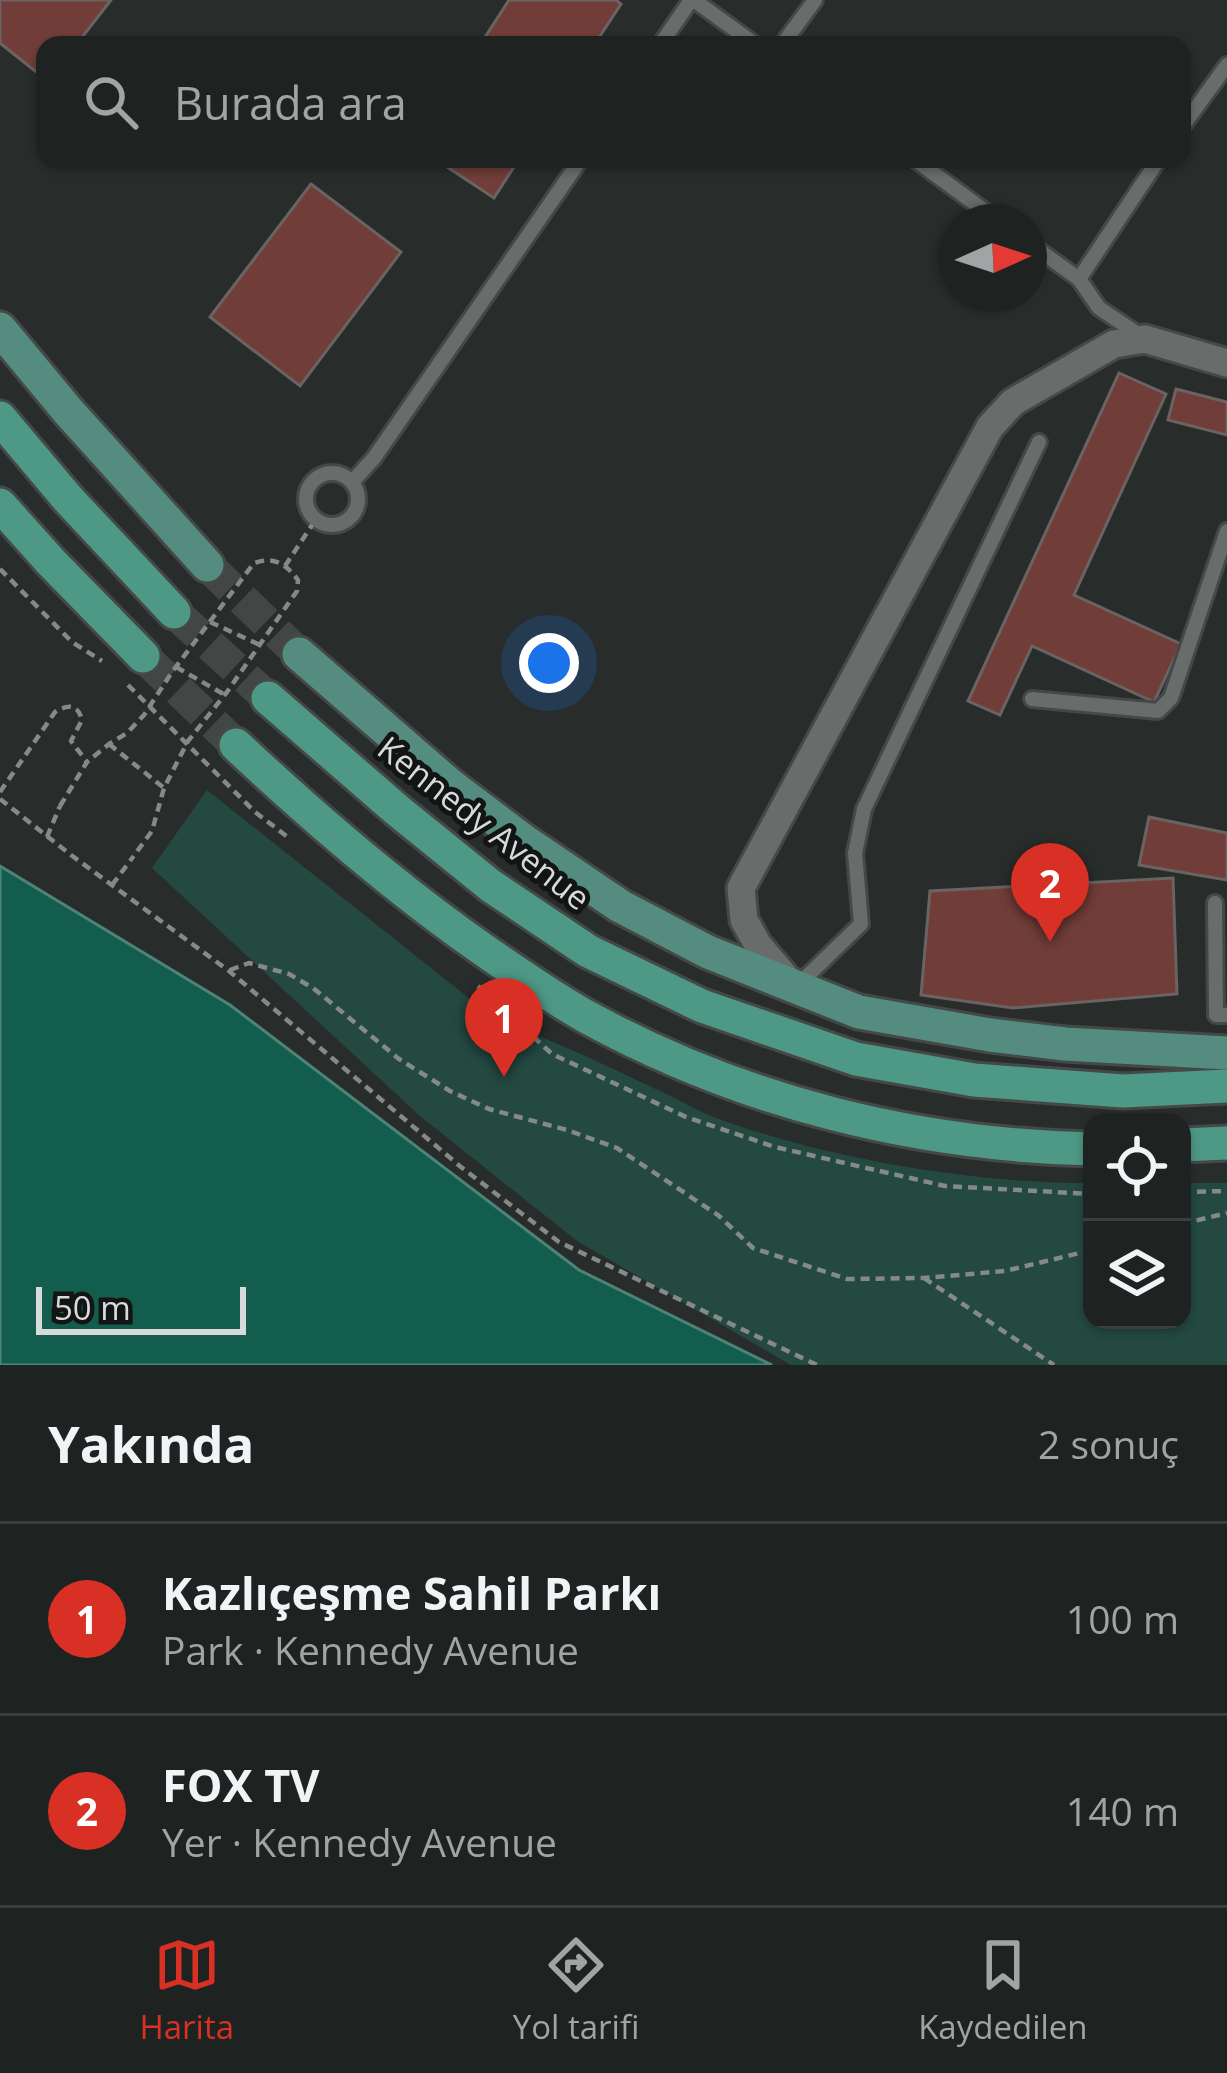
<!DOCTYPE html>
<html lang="tr">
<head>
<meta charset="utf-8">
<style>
	body { margin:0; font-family:"Open Sans",sans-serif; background:#262a2a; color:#f1f3f6 }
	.controls { position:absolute; right:36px; bottom:36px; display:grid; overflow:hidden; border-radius:24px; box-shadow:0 3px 9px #0004 }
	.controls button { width:108px; height:108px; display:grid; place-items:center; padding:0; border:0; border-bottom:3px solid #3c3f3f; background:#1e2221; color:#f1f3f6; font:60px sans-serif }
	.compass { position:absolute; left:939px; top:204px; width:108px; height:108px; border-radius:50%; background:#1e2221; box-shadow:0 3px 9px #0004; rotate:87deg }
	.scale { position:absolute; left:36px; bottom:30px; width:210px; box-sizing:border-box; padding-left:12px; border:6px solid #d7dbda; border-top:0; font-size:33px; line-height:42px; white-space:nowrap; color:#d7dbda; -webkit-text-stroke:9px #131514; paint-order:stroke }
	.you { position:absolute; left:549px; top:663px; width:42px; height:42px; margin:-30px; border:9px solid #fff; border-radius:50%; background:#1a73e8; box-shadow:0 0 0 18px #1a73e833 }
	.badge { display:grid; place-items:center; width:78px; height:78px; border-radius:50%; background:#d93025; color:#fff; font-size:39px; font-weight:700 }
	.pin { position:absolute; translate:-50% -99px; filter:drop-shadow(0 3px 6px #0008) }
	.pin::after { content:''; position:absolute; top:63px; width:42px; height:36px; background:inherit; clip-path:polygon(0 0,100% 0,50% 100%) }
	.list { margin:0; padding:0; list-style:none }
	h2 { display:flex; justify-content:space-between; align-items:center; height:156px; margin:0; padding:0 48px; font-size:51px }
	h2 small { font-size:39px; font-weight:400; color:#a1a4a5 }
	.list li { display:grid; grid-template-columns:78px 1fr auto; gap:36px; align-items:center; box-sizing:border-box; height:192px; padding:0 48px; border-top:3px solid #3c3f3f }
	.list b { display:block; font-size:45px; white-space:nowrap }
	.list p { margin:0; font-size:39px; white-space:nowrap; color:#a1a4a5 }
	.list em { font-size:39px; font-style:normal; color:#a1a4a5 }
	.icon { flex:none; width:66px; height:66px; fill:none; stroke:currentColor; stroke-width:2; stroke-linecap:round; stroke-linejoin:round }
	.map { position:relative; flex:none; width:1227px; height:1365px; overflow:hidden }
	.search { position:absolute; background:#1e2221; box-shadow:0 3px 9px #0004; left:36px; right:36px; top:36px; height:132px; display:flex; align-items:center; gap:30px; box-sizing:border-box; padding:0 42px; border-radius:24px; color:#a1a4a5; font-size:45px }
	.sheet { height:540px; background:#1e2221 }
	nav { display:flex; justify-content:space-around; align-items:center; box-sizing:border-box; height:168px; border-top:3px solid #3c3f3f; background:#1e2221; font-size:33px; color:#a1a4a5 }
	nav a { display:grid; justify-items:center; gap:6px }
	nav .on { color:#d93025 }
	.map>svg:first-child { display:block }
	.green { fill:#234940 }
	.water { fill:#135d4e; stroke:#4e8378; stroke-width:3 }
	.building { fill:#713d38; stroke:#696362; stroke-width:3 }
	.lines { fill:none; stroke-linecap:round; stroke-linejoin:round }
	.primary-tunnel { stroke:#424746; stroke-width:33; stroke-dasharray:33 16; stroke-linecap:butt }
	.trunk-tunnel { stroke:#424746; stroke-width:33; stroke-dasharray:33 16; stroke-linecap:butt }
	.service-casing { stroke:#444847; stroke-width:20 }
	.minor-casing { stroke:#444847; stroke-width:33 }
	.primary-casing { stroke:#444847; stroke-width:39 }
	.trunk-casing { stroke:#444847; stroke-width:39 }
	.path { stroke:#858988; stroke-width:4.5; stroke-dasharray:9 6; stroke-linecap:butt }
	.service { stroke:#686d6c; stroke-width:14 }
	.minor { stroke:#686d6c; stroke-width:27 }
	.primary { stroke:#548d80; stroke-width:33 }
	.trunk { stroke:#4e9886; stroke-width:33 }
	.path-bridge { stroke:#858988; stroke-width:4.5; stroke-dasharray:9 6; stroke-linecap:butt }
	.labels { text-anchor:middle; stroke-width:10; stroke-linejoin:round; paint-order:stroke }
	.street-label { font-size:33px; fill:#d7dbda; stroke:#131514 }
</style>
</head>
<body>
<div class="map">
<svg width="1227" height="1365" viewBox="0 0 1227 1365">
	<rect width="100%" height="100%" fill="#282d2c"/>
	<!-- green -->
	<path class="green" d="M 207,790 L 499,1022 C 555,1040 607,1066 660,1091 C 680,1100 699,1112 719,1119 C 832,1160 972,1183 1092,1183 L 1092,1320 L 1182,1320 L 1182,1183 L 1227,1183 L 1227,1365 L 791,1365 L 577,1241 L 420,1116 L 152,868 Z"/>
	<!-- water -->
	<path class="water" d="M 0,866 L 230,1005 L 579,1270 L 772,1365 L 0,1365 Z"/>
	<!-- building -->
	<g class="building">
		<path d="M 0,0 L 111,0 L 76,45 L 45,45 L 45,79 L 0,43 Z"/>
		<path d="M 509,0 L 616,0 L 621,4 L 594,45 L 480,45 Z"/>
		<path d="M 435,159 L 519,159 L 494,198 Z"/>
		<path d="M 311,184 L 401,252 L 300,386 L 210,317 Z"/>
		<path d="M 1119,373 L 1166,394 L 1074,595 L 1181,644 L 1154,702 L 1032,646 L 1000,715 L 968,701 Z"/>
		<path d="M 1176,389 L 1227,402 L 1227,435 L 1168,420 Z"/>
		<path d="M 1149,817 L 1227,833 L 1227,880 L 1139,865 Z"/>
		<path d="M 1173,878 L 1177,994 L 1013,1008 L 921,995 L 930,891 Z"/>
	</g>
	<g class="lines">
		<!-- primary-tunnel -->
		<path class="primary-tunnel" d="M 207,565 L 299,654"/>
		<!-- trunk-tunnel -->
		<g class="trunk-tunnel">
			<path d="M 174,612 L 268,698"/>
			<path d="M 143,656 L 236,745"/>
		</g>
		<defs>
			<g id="service">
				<path d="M 694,0 L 756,45"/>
				<path d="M 660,45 L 691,0"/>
				<path d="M 782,45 L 815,0"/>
				<path d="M 1182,127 L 1227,65"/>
				<path d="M 914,159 L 1000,222"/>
				<path d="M 1029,243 L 1079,279 L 1099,308 L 1144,338"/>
				<path d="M 1079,279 L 1159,159"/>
				<circle cx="332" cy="499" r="26"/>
				<path d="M 352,482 L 374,458 L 581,159"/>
				<path d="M 1032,699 L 1158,711 L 1171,698 L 1227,531"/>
				<path d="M 1215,903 L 1216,1015 L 1227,1015"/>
				<path d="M 799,984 L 861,924 L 855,853 L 864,809 L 1039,442"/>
			</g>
			<path id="minor" d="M 792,985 L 758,945 L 744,920 L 741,888 L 990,427 L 1013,402 L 1114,344 L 1145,339 L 1227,363"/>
			<g id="primary">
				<path d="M 0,329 L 68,411 L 207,565"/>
				<path d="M 299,654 L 450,785 L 524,841 L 620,906 L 708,952 L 859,1012 L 990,1035 L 1065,1044 L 1227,1053"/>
			</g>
			<g id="trunk">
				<path d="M 0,418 L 69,500 L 174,612"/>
				<path d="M 0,505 L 51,562 L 143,656"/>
				<path d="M 268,698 L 397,810 L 491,886 L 588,951 L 702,1006 L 856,1059 L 974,1080 L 1123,1091 L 1227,1086"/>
				<path d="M 236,745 C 316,820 397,890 488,953 C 520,975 553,998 587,1017 C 743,1102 915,1145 1092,1149"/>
				<path d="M 1182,1145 L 1227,1143"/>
			</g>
		</defs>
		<!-- service casing -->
		<use href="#service" class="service-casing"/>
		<!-- minor casing -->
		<use href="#minor" class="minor-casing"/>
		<!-- primary casing -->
		<use href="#primary" class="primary-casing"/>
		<!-- trunk casing -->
		<use href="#trunk" class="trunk-casing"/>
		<!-- path -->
		<g class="path">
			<path d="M 285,566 L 316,519"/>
			<path d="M 0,569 L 72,642 L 102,661"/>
			<path d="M 210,622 L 260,645"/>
			<path d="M 176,667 L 225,695"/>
			<path d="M 128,685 L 255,812 L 289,838"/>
			<path d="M 109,744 L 164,788"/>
			<path d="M 0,792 L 55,712 C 68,704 78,704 82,720 L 71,741 L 87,762"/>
			<path d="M 0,799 L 71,855 L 229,971 L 461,1167 L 559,1242 L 817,1365"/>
			<path d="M 47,837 L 60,806"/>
			<path d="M 112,885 L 130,861"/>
			<path d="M 230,970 L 249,963 L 289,974 L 313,988 L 399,1059 L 450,1091 L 489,1109 L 567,1130 L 617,1148 L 718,1215 L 753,1248 L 847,1279 L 924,1278 L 1005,1271 L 1092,1250"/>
			<path d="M 478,986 L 552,1054 L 686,1117 L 775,1147 L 945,1186 L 1092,1194"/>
			<path d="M 1182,1192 L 1227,1191"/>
			<path d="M 1182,1224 L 1227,1213"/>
			<path d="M 924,1278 L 1054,1365"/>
		</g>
		<!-- service -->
		<use href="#service" class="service"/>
		<!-- minor -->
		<use href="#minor" class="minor"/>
		<!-- primary -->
		<use href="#primary" class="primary"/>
		<!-- trunk -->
		<use href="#trunk" class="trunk"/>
		<!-- path-bridge -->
		<path class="path-bridge" d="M 60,806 L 87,762 L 109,744 L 127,733 L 144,715 L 172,672 L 254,563 C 274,556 286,564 298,580 L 297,591 L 227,692 L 188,741 L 164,788 L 152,831 L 130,861"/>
	</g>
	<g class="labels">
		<!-- street labels -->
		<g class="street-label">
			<text transform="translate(484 823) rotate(38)" y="12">Kennedy Avenue</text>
		</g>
	</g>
</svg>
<div class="controls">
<button><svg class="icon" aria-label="locate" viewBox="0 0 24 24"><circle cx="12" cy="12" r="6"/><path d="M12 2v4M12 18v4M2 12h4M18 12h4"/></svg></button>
<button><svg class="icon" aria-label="layers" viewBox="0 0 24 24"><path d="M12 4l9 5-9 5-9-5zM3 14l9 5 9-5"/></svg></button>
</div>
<svg class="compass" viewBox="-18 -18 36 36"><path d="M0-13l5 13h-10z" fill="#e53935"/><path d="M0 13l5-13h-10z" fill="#a1a4a5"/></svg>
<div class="scale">50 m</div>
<div class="you"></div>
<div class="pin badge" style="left:504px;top:1077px">1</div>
<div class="pin badge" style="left:1050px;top:942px">2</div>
<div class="search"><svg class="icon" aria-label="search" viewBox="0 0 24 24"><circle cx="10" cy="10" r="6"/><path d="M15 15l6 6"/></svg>Burada ara</div>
</div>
<section class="sheet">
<h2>Yakında<small>2 sonuç</small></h2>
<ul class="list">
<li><span class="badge">1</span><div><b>Kazlıçeşme Sahil Parkı</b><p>Park · Kennedy Avenue</p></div><em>100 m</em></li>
<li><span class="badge">2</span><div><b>FOX TV</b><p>Yer · Kennedy Avenue</p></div><em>140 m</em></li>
</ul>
</section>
<nav>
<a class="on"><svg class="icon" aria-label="map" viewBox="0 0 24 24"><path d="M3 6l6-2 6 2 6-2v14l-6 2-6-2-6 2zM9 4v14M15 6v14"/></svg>Harita</a>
<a><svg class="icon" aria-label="directions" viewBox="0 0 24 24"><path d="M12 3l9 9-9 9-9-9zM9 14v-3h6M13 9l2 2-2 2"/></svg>Yol tarifi</a>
<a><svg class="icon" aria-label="saved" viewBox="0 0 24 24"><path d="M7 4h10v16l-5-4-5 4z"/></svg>Kaydedilen</a>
</nav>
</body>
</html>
